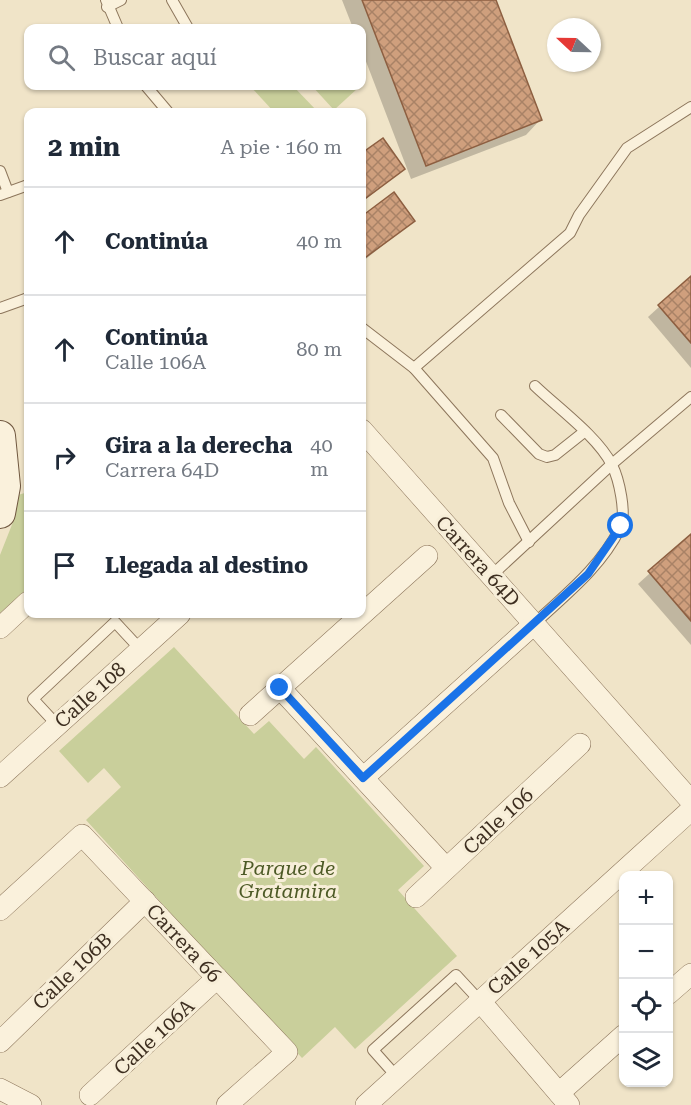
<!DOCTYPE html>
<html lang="es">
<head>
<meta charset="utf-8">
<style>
	body { margin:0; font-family:"Roboto Serif",serif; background:#f2f2f3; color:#1f2937 }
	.controls { position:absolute; right:18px; bottom:18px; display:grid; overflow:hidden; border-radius:12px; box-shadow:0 2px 4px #0004 }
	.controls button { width:54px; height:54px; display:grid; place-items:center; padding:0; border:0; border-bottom:2px solid #e0e1e3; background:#fff; color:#1f2937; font:30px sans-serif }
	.compass { position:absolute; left:547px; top:18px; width:54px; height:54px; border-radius:50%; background:#fff; box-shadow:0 2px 4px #0004; rotate:292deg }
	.stop { position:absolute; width:18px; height:18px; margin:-14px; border:4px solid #1a73e8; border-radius:50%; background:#fff }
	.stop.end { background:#1a73e8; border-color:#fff; box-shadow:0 2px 6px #0008 }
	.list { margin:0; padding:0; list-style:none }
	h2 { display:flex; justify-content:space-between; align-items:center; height:78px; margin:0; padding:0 24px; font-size:26px }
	h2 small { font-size:20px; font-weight:400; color:#747a83 }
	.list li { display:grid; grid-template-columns:39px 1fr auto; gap:18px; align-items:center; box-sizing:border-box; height:108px; padding:0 24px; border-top:2px solid #e0e1e3 }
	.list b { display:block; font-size:22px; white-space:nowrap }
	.list p { margin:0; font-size:20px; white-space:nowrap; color:#747a83 }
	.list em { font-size:20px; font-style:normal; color:#747a83 }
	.icon { flex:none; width:33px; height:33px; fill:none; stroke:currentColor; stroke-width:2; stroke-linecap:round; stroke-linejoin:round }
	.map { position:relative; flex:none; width:691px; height:1105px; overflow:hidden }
	.search { position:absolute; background:#fff; box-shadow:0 2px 4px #0004; left:24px; top:24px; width:342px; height:66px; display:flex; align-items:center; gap:15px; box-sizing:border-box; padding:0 21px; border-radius:12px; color:#747a83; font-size:22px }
	.panel { position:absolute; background:#fff; box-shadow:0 2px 4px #0004; left:24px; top:108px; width:342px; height:510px; border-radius:12px }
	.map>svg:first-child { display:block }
	.green { fill:#c9cf9b }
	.shadow { fill:#0003 }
	.building { fill:url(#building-cross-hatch); stroke:#8d5f41; stroke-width:1.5 }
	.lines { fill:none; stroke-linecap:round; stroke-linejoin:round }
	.lane-casing { stroke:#8d765c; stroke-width:12 }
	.street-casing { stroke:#8d765c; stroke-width:22 }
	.secondary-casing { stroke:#6f573f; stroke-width:32 }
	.lane { stroke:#faf1dc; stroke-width:10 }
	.street { stroke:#faf1dc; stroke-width:21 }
	.secondary { stroke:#faf1dc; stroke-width:30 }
	.route { stroke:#1a73e8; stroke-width:8 }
	.labels { text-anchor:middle; stroke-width:6; stroke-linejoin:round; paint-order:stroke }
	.street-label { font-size:20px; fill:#3d2e20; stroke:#f7eed8 }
	.park-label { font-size:20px; font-style:italic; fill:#4d5a26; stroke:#f7eed8 }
</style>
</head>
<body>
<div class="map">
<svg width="691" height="1105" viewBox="0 0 691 1105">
	<defs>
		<pattern id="building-cross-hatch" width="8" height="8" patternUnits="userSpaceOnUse" patternTransform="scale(1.5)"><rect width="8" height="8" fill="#cf9f7d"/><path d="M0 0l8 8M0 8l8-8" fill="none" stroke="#a98266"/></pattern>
	</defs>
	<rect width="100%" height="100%" fill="#f0e4c8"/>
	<!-- green -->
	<g class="green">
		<path d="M 250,86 L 293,86 L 318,112 L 274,112 Z"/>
		<path d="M 312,86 L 356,86 L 358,88 L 334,110 Z"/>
		<path d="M 28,492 L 28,588 L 0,613 L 0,555 L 15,517 L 18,495 Z"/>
		<path d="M 174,647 L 254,734 L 269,721 L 304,759 L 316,747 L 424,866 L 398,890 L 457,956 L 355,1049 L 335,1027 L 302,1058 L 86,820 L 121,787 L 104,768 L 88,783 L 59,751 Z"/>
	</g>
	<!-- shadow -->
	<g class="shadow">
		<path d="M 342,0 L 494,0 L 540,120 L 526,135 L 411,179 L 362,51 L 362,28 L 353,28 Z"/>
		<path d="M 383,140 L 404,169 L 362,202 L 362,155 Z"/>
		<path d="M 394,194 L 413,221 L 362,262 L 362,218 Z"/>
		<path d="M 691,278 L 691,368 L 648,317 Z"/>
		<path d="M 691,536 L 691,645 L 638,584 Z"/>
	</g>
	<!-- building -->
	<g class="building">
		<path d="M 362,0 L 496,0 L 542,120 L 426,166 Z"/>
		<path d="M 383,138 L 405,169 L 362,201 L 362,153 Z"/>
		<path d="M 394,192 L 415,221 L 362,260 L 362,216 Z"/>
		<path d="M 691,276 L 691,343 L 658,305 Z"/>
		<path d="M 691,534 L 691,621 L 648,571 Z"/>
	</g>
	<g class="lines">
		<defs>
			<g id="lane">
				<path d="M 106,0 L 118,28"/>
				<path d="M 172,0 L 188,28"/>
				<path d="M 107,7 L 121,0"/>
				<path d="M 146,86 L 168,112"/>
				<path d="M 0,171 L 8,192"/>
				<path d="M 0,195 L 28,185"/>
				<path d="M 0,308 L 28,298"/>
				<path d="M 362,328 L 414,368 L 493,458 L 509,503 L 529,542"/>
				<path d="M 414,368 L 570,233 L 579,215 L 627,148 L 691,107"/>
				<path d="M 501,415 L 539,454 L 547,457 L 555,455 L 584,432"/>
				<path d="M 491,576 L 612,464 L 691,397"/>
				<path d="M 534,624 C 565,595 601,567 620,528 C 627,514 619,479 612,465 C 598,437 558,408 535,386"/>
				<path d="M 57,725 L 33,699 L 115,622 L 140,649"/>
				<path d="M 397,1077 L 373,1050 L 456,975 L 480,1001"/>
			</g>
			<g id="street">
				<path d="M 362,430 L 691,801"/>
				<path d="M 0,628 L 28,602"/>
				<path d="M 280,688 L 446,868"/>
				<path d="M 250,715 L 427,556"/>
				<path d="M 0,777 L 180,614"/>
				<path d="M 363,778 L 534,624"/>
				<path d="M 416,897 L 580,744"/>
				<path d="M 0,910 L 82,835 L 287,1052 L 227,1105"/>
				<path d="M 668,994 L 691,974"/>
				<path d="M 480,1001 L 569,1105"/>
				<path d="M 0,1042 L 145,901"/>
				<path d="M 0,1089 L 31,1105"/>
				<path d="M 559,1093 L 624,1035"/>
				<path d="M 90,1095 L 217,978"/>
				<path d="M 366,1105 L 691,810"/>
			</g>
			<path id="secondary" d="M 0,436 L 5,486 L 0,513"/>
		</defs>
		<!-- lane casing -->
		<use href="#lane" class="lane-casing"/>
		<!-- street casing -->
		<use href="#street" class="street-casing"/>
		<!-- secondary casing -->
		<use href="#secondary" class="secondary-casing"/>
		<!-- lane -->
		<use href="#lane" class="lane"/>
		<!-- street -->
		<use href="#street" class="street"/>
		<!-- secondary -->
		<use href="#secondary" class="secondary"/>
	</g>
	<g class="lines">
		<!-- route -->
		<path class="route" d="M 280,688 L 363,778 L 588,574 L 621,526"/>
	</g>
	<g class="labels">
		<!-- street labels -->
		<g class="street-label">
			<text transform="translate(478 561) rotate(48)" y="7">Carrera 64D</text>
			<text transform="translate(90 695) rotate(-42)" y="7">Calle 108</text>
			<text transform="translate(498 821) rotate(-43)" y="7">Calle 106</text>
			<text transform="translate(184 943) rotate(47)" y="7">Carrera 66</text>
			<text transform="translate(528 957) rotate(-42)" y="7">Calle 105A</text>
			<text transform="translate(72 971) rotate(-44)" y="7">Calle 106B</text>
			<text transform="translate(154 1037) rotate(-43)" y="7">Calle 106A</text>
		</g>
		<!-- park labels -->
		<g class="park-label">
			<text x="288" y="875">Parque de<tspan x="288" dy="23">Gratamira</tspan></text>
		</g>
	</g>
</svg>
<div class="controls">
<button>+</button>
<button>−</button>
<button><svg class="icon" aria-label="locate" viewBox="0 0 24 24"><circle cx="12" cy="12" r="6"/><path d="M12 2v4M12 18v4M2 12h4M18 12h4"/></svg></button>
<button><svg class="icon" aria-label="layers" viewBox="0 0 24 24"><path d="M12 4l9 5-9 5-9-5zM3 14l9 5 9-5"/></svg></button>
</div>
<svg class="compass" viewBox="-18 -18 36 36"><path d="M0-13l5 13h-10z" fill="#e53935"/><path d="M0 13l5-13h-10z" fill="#747a83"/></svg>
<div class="stop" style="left:621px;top:526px"></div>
<div class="stop end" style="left:280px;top:688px"></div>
<div class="search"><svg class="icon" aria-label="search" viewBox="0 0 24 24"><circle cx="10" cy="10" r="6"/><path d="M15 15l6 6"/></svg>Buscar aquí</div>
<section class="panel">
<h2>2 min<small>A pie · 160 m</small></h2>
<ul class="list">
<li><svg class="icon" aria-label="ahead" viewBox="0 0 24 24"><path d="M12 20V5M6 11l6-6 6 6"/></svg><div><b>Continúa</b></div><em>40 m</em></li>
<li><svg class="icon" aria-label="ahead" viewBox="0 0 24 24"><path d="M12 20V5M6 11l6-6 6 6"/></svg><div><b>Continúa</b><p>Calle 106A</p></div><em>80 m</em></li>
<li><svg class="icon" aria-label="right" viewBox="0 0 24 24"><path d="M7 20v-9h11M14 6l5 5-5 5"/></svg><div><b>Gira a la derecha</b><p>Carrera 64D</p></div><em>40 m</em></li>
<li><svg class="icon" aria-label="arrive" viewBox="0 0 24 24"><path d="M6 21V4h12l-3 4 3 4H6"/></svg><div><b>Llegada al destino</b></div></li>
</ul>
</section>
</div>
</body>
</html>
